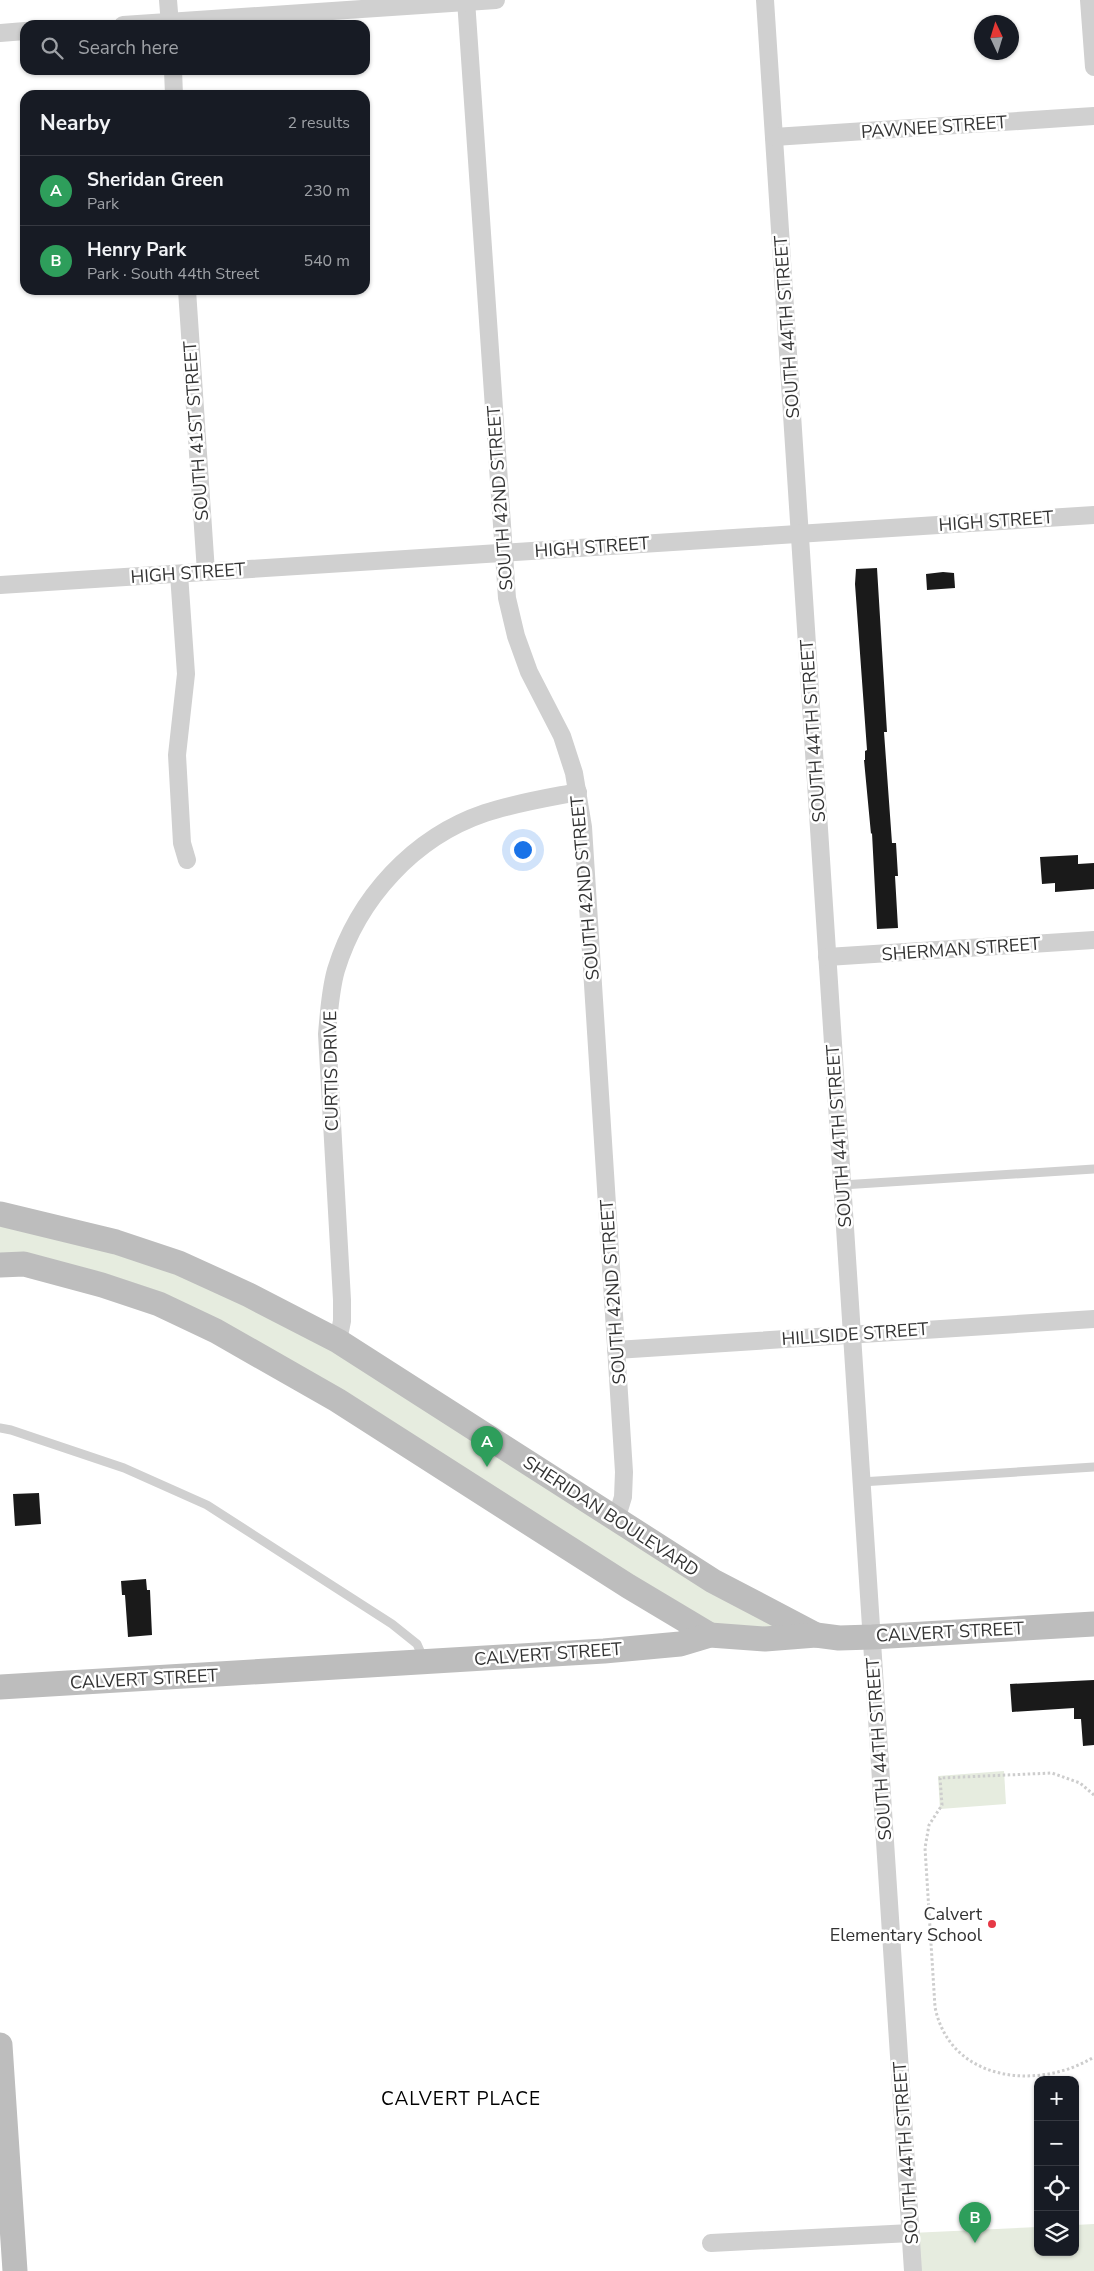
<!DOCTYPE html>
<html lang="en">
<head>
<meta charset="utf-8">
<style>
	body { margin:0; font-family:"Nunito Sans",sans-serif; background:#242831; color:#f1f3f6 }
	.controls { position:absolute; right:15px; bottom:15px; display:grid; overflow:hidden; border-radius:10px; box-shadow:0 1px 4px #0004 }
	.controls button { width:45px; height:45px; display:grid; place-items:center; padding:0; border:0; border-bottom:1px solid #363941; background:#171b24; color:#f1f3f6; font:25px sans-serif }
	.compass { position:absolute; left:974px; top:15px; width:45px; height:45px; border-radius:50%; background:#171b24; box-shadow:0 1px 4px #0004; rotate:356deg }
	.you { position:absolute; left:522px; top:849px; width:18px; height:18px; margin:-12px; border:4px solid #fff; border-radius:50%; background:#1a73e8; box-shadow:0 0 0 8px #1a73e833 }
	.badge { display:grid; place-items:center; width:32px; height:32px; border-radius:50%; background:#d93025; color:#fff; font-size:16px; font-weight:700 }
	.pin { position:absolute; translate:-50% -41px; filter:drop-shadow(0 1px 2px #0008) }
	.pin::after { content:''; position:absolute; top:26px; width:18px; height:15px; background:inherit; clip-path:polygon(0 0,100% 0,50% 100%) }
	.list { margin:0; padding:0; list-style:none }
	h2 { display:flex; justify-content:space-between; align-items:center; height:65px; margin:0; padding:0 20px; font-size:21px }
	h2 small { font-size:16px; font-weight:400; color:#9ea1a6 }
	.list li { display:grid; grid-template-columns:32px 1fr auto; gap:15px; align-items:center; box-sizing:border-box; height:70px; padding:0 20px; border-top:1px solid #363941 }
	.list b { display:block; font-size:19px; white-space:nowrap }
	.list p { margin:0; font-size:16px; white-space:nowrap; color:#9ea1a6 }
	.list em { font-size:16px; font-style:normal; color:#9ea1a6 }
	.icon { flex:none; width:28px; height:28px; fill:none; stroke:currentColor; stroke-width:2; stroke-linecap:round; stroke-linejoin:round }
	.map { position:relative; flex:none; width:1094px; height:2271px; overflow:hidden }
	.search { position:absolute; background:#171b24; box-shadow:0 1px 4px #0004; left:20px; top:20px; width:350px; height:55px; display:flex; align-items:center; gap:12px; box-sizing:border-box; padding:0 18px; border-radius:15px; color:#9ea1a6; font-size:19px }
	.panel { position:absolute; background:#171b24; box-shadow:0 1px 4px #0004; left:20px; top:90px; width:350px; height:205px; border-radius:15px }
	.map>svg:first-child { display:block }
	.green { fill:#e6ecdf }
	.building { fill:#1a1a1a }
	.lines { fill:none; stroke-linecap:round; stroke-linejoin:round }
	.path { stroke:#cdcdcd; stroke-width:3; stroke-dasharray:2.5 2.5; stroke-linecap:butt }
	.lane { stroke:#d0d0d0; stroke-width:9 }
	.street { stroke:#d0d0d0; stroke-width:18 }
	.secondary { stroke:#bdbdbd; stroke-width:25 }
	.poi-dot { fill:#e63946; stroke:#fff; stroke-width:2 }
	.labels { text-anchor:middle; stroke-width:5; stroke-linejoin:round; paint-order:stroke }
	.street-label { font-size:18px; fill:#333; stroke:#fff }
	.poi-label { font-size:18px; fill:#333; stroke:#fff; text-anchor:end }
	.neighbourhood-label { font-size:19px; letter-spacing:1px; fill:#000; stroke:#fff }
</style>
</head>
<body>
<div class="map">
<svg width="1094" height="2271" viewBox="0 0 1094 2271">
	<rect width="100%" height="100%" fill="#fff"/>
	<!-- green -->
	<g class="green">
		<path d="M 0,1214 L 249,1295 L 816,1635 L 734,1637 L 216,1331 L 0,1265 Z"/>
		<path d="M 1004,1771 L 1006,1804 L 940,1809 L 938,1776 Z"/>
		<path d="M 1094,2224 L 1094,2271 L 913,2271 L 911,2233 L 1038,2227 L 1038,2252 L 1075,2252 L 1075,2225 Z"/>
	</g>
	<!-- building -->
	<g class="building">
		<path d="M 877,568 L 887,732 L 884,732 L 892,843 L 896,843 L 898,876 L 895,876 L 898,928 L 877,929 L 872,833 L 871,834 L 864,760 L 865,760 L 865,751 L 867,750 L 855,584 L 856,569 Z"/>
		<path d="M 943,572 L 954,573 L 955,588 L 927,590 L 926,574 Z"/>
		<path d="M 1078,855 L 1078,864 L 1094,863 L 1094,889 L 1055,892 L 1055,883 L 1042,884 L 1040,857 Z"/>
		<path d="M 39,1493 L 41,1524 L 15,1526 L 13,1494 Z"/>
		<path d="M 146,1579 L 147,1590 L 150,1590 L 152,1635 L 128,1637 L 125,1595 L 122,1595 L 121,1581 Z"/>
		<path d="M 1094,1680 L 1094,1745 L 1083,1746 L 1081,1719 L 1074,1719 L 1074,1708 L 1012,1712 L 1010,1684 Z"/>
	</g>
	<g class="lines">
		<!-- path -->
		<path class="path" d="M 1094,1795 L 1080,1783 L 1052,1773 L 940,1778 L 942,1805 L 929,1825 L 925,1848 L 935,2007 C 950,2082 1038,2091 1094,2057"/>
		<!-- lane -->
		<g class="lane">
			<path d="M 842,1185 L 1094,1169"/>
			<path d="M 0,1428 L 11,1430 L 124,1468 L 207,1505 L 392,1624 L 417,1644 L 424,1660"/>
			<path d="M 861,1482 L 1094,1467"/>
		</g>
		<!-- street -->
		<g class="street">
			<path d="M 168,0 L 170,25"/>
			<path d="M 466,0 L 507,598 L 516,636 L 529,672 L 562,736 L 574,773 L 583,827 L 624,1472 L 623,1497 L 616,1520"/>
			<path d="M 765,0 L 913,2271"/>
			<path d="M 1089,0 L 1094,67"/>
			<path d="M 123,25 L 496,0"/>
			<path d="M 0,33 L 25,31"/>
			<path d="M 173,70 L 174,95"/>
			<path d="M 774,137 L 1094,116"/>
			<path d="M 187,290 L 206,572"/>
			<path d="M 179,574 L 186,674 L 177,755 L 182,843 L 187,860"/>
			<path d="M 0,585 L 1094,515"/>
			<path d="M 827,957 L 1094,940"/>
			<path d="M 338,1341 L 342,1321 L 342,1300 L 327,1034 C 329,1013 330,991 336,970 C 358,898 414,837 485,813 C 515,803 547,798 578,792"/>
			<path d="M 616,1350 L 1094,1319"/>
			<path d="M 711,2243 L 911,2233"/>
		</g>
		<!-- secondary -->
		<g class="secondary">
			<path d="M 0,1214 L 116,1242 L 179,1263 L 249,1295 L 338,1341 L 713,1581 L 816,1635"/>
			<path d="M 0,1265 L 24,1264 L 102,1285 L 159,1304 L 216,1331 L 337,1400 L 628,1586 L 710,1635"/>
			<path d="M 0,1687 L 604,1651 L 680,1644 L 710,1635 L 765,1639 L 816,1635 L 839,1638 L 872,1637 L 1094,1624"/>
			<path d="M 0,2045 L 15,2271"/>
		</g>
	</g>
	<!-- markers -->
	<circle class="poi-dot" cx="992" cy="1924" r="5"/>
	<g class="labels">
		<!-- street labels -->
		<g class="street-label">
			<text transform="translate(934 127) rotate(-4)" y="6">PAWNEE STREET</text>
			<text transform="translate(787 327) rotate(-94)" y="6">SOUTH 44TH STREET</text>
			<text transform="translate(196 431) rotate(-94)" y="6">SOUTH 41ST STREET</text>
			<text transform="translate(500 498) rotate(-94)" y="6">SOUTH 42ND STREET</text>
			<text transform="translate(996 521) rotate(-4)" y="6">HIGH STREET</text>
			<text transform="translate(592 547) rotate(-4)" y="6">HIGH STREET</text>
			<text transform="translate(188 573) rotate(-4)" y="6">HIGH STREET</text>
			<text transform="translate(813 731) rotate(-94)" y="6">SOUTH 44TH STREET</text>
			<text transform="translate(585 888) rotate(-95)" y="6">SOUTH 42ND STREET</text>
			<text transform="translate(961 949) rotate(-4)" y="6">SHERMAN STREET</text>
			<text transform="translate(331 1071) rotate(-91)" y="6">CURTIS DRIVE</text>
			<text transform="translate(839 1136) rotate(-94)" y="6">SOUTH 44TH STREET</text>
			<text transform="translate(613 1292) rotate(-94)" y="6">SOUTH 42ND STREET</text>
			<text transform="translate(855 1334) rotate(-4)" y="6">HILLSIDE STREET</text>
			<text transform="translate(611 1516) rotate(33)" y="6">SHERIDAN BOULEVARD</text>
			<text transform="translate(950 1632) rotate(-3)" y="6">CALVERT STREET</text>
			<text transform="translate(548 1654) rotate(-4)" y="6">CALVERT STREET</text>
			<text transform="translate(144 1679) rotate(-3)" y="6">CALVERT STREET</text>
			<text transform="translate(879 1749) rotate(-94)" y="6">SOUTH 44TH STREET</text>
			<text transform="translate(906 2153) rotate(-94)" y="6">SOUTH 44TH STREET</text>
		</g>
		<!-- poi labels -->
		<g class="poi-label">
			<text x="982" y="1920">Calvert<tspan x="982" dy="21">Elementary School</tspan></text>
		</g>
		<!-- neighbourhood labels -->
		<g class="neighbourhood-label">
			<text x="461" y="2105">CALVERT PLACE</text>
		</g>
	</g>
</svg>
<div class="controls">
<button>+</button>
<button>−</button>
<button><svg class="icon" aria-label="locate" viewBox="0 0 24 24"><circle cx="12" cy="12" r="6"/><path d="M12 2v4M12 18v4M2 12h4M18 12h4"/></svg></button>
<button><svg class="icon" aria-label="layers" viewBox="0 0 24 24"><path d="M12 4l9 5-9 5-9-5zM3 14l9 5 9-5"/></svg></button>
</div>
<svg class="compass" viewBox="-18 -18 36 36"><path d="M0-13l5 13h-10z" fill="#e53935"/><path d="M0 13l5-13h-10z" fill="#9ea1a6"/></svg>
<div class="you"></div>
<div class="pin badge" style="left:487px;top:1467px;background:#2e9e5b">A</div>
<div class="pin badge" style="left:975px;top:2243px;background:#2e9e5b">B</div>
<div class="search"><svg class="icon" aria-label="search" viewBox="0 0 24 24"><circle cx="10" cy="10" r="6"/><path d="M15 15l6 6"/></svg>Search here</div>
<section class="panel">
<h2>Nearby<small>2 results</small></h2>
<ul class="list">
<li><span class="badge" style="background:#2e9e5b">A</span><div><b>Sheridan Green</b><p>Park</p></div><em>230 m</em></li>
<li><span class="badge" style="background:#2e9e5b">B</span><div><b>Henry Park</b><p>Park · South 44th Street</p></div><em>540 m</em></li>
</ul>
</section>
</div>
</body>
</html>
